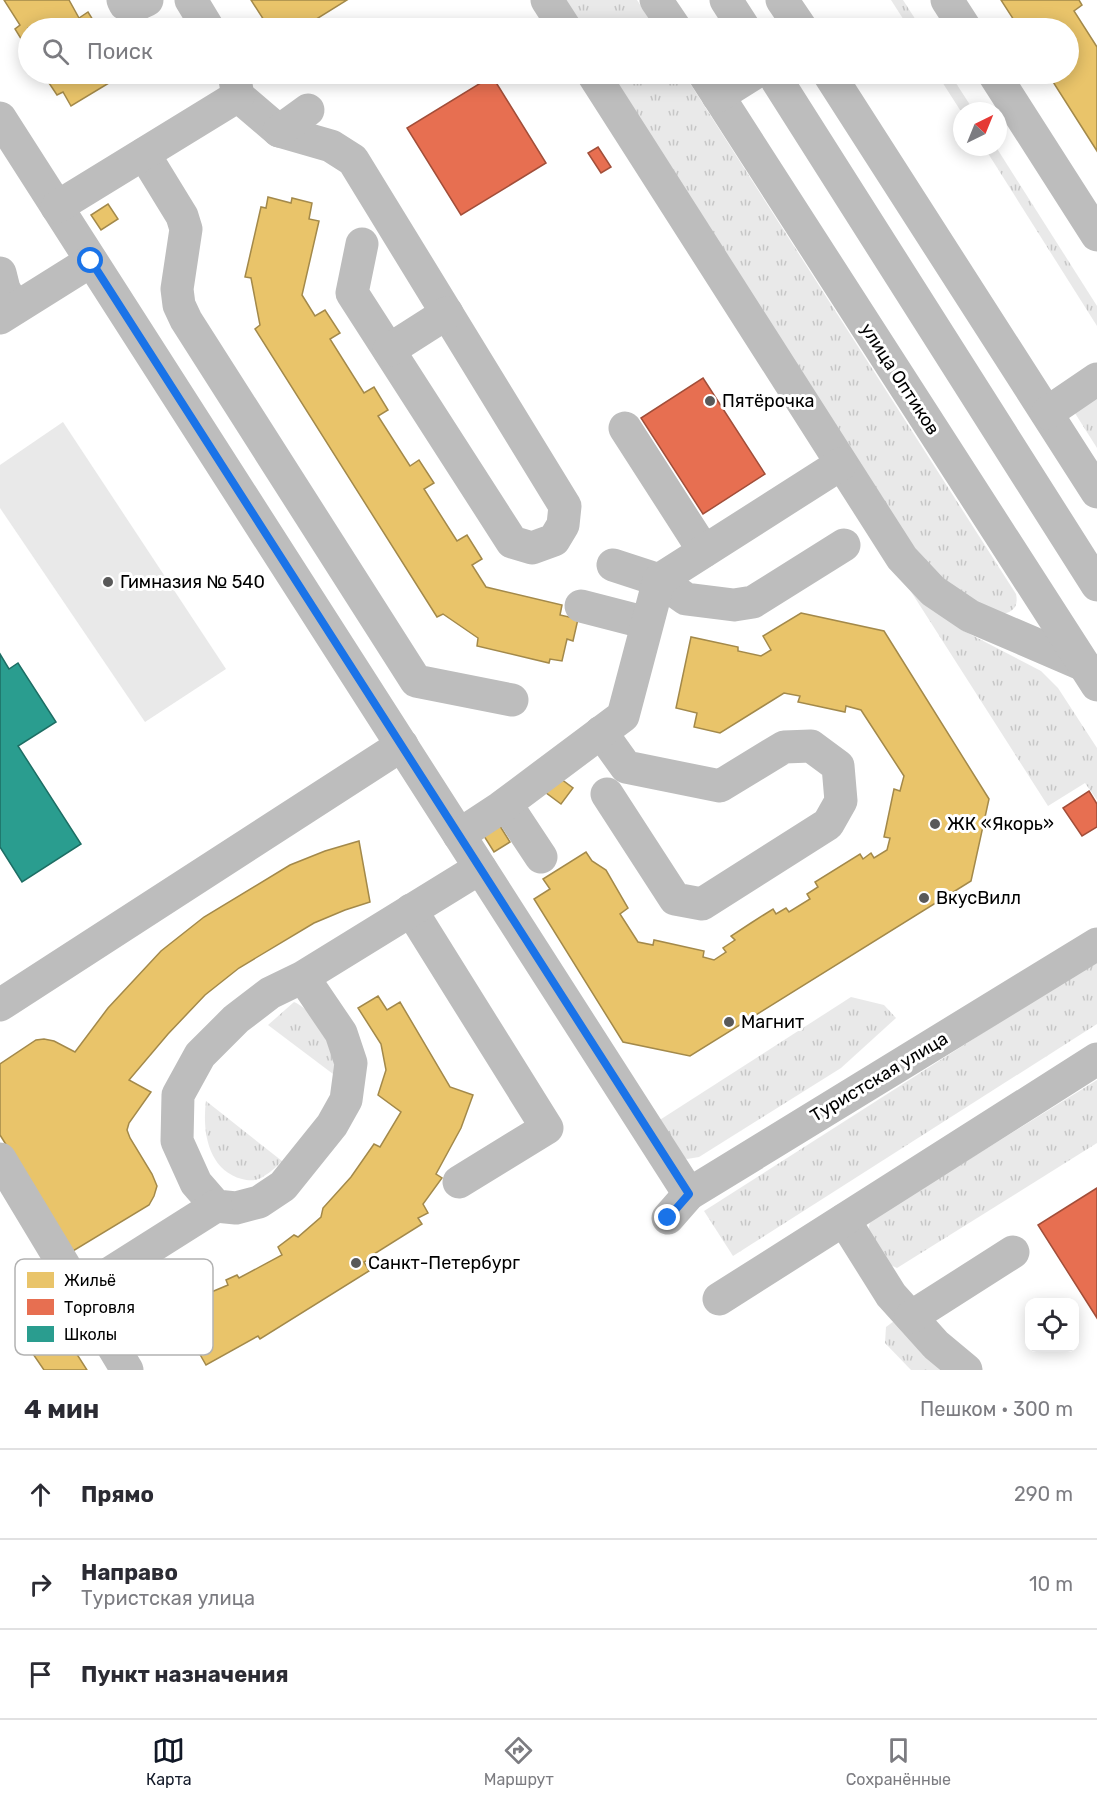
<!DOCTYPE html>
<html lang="ru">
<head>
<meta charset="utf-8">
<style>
	body { margin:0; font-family:Rubik,sans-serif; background:#f7f7f7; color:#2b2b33 }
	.controls { position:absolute; right:18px; bottom:18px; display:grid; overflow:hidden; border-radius:12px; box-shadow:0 3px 15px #0003 }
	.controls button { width:54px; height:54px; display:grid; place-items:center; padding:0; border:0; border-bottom:2px solid #e1e1e2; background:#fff; color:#2b2b33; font:30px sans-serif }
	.compass { position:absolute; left:953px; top:102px; width:54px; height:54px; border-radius:50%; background:#fff; box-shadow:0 3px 15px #0003; rotate:43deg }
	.stop { position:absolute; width:18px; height:18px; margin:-14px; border:4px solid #1a73e8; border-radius:50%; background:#fff }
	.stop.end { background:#1a73e8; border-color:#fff; box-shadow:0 2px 6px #0008 }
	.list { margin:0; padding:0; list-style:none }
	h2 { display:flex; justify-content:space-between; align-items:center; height:78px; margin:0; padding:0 24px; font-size:26px }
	h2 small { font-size:20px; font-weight:400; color:#7c7c81 }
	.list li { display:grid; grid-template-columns:39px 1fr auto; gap:18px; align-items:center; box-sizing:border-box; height:90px; padding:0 24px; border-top:2px solid #e1e1e2 }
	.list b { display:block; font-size:22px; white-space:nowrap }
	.list p { margin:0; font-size:20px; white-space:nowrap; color:#7c7c81 }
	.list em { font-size:20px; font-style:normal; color:#7c7c81 }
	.icon { flex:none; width:33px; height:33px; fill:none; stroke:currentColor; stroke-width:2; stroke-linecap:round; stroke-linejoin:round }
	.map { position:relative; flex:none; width:1097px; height:1370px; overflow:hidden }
	.search { position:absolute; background:#fff; box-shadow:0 3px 15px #0003; left:18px; right:18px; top:18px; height:66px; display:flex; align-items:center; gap:15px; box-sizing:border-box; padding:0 21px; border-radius:33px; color:#7c7c81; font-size:22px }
	.sheet { height:348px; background:#fff }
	nav { display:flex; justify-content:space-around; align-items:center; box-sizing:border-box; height:84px; border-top:2px solid #e1e1e2; background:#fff; font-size:16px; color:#7c7c81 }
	nav a { display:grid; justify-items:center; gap:3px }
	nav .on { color:#111827 }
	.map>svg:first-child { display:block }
	.grass { fill:url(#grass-tufts) }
	.pitch { fill:#e9e9e9 }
	.homes { fill:#e9c46a; stroke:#a3894a; stroke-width:1.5 }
	.shops { fill:#e76f51; stroke:#a24e39; stroke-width:1.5 }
	.schools { fill:#2a9d8f; stroke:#1d6e64; stroke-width:1.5 }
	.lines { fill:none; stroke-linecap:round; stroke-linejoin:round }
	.minor { stroke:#bdbdbd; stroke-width:33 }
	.route { stroke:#1a73e8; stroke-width:8 }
	.poi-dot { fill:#595959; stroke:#fff; stroke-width:2 }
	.labels { text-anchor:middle; stroke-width:6; stroke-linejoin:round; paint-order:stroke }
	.street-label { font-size:18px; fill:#000; stroke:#fff }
	.poi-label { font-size:18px; fill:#000; stroke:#fff; text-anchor:start }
	.key { fill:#fff; stroke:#b2b2b2; stroke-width:1.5 }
	.key-label { font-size:16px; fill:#000 }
</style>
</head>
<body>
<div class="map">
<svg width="1097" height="1370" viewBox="0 0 1097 1370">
	<defs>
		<pattern id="grass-tufts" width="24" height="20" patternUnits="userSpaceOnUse" patternTransform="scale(1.5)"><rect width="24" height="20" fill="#e9e9e9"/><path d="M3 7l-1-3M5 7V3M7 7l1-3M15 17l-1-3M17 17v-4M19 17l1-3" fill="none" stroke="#c6c6c6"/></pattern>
	</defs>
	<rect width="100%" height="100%" fill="#fff"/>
	<!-- grass -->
	<g class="grass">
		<path d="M 562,0 L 637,0 L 655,28 L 580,28 Z"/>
		<path d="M 891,0 L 903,0 L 921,28 L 909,28 Z"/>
		<path d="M 609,74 L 684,74 L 1016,594 C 1019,608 1012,613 998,615 L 942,581 L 910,547 Z"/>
		<path d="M 937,74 L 950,74 L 974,111 L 962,111 L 962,113 Z"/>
		<path d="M 984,147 L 996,147 L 1097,306 L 1097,326 Z"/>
		<path d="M 1097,393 L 1097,448 L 1073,410 Z"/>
		<path d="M 910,590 L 962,630 L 1041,671 L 1058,688 L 1097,748 L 1097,800 L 1085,783 L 1048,806 Z"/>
		<path d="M 1097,960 L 1097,1024 L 733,1256 L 704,1211 Z"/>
		<path d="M 851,997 L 884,1005 L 896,1018 L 841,1068 L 699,1157 L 687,1159 L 676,1153 L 655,1123 Z"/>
		<path d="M 294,1002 C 306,1007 325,1027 331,1039 C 337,1049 336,1066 337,1077 L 268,1025 Z"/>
		<path d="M 1097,1080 L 1097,1143 L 897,1268 L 886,1263 L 868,1233 L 870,1221 Z"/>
		<path d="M 206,1101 L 282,1161 C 277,1166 271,1172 264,1176 C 258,1181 249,1181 242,1179 C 208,1170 202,1131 206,1101 Z"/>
		<path d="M 901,1316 L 959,1370 L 911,1370 L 885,1343 L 886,1327 Z"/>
	</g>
	<!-- pitch -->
	<path class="pitch" d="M 63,422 L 226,669 L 145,722 L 0,508 L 0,465 Z"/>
	<!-- homes -->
	<g class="homes">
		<path d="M 4,0 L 69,0 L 79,18 L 88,12 L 98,28 L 28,28 L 28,50 L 15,29 L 20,25 Z"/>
		<path d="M 251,0 L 347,0 L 302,28 L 269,28 Z"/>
		<path d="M 1001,0 L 1079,0 L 1082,5 L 1074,11 L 1097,47 L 1097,151 L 1048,74 L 1068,74 L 1068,28 L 1019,28 Z"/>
		<path d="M 43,74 L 103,74 L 109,83 L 71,106 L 63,92 L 57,95 Z"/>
		<path d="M 268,197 L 291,203 L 292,198 L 312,203 L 309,219 L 319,221 L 302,295 L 315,316 L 325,310 L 340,333 L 330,339 L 364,393 L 374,387 L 388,410 L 378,416 L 410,466 L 419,460 L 434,483 L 424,489 L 457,541 L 467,535 L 482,559 L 472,565 L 486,587 L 562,605 L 560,615 L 578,619 L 573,641 L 567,639 L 562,661 L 550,659 L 549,663 L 477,646 L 478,638 L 443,614 L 437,617 L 255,329 L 260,325 L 251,278 L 245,277 L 261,207 L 266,208 Z"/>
		<path d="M 108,204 L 118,219 L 101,230 L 91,215 Z"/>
		<path d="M 801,613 L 884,631 L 989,799 L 971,881 L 690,1056 L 623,1042 L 534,899 L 550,889 L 543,879 L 586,852 L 592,861 L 606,870 L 628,908 L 620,914 L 638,942 L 653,945 L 654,940 L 704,951 L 703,957 L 714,960 L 726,952 L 723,948 L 735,940 L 731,936 L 751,923 L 773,909 L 776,914 L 786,908 L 789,912 L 810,899 L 807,894 L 818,887 L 815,882 L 860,854 L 863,859 L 871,853 L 874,858 L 887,850 L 890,838 L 884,837 L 894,789 L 900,791 L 904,776 L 861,710 L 846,706 L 845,712 L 798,702 L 800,696 L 784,693 L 720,733 L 694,727 L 697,713 L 676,708 L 691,637 L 738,647 L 738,651 L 761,656 L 771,650 L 763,636 Z"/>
		<path d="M 557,776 L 573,788 L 561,804 L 545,792 Z"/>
		<path d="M 500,826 L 510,842 L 494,852 L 484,836 Z"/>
		<path d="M 359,841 L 370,902 L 345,910 L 314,923 L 239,968 L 205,995 L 168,1034 L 129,1080 L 151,1092 L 129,1123 L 127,1130 L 130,1138 L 152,1174 L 157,1186 L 154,1196 L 149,1205 L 73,1251 L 0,1135 L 0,1064 L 36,1040 L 44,1039 L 54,1041 L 75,1052 L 108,1008 L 161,951 L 204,917 L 290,865 L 325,851 Z"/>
		<path d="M 378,996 L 387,1010 L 400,1002 L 450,1087 L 473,1095 L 461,1128 L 436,1174 L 442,1178 L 423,1204 L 428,1213 L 418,1218 L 422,1224 L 374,1254 L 375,1256 L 364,1262 L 369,1271 L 260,1339 L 258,1336 L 206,1365 L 198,1351 L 191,1321 L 195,1320 L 187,1299 L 209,1293 L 228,1285 L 226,1280 L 237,1275 L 239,1278 L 282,1255 L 278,1247 L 294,1235 L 298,1237 L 321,1217 L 323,1208 L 351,1177 L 374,1144 L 380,1147 L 401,1112 L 378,1095 L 386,1070 L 381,1044 L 358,1008 Z"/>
		<path d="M 64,1334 L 87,1370 L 44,1370 L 33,1354 Z"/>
	</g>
	<!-- shops -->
	<g class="shops">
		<path d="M 492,76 L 546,163 L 461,215 L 407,128 Z"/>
		<path d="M 598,147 L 611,167 L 601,173 L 588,153 Z"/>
		<path d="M 703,378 L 765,474 L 703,514 L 641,418 Z"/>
		<path d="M 1089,791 L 1097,804 L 1097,827 L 1082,836 L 1063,808 Z"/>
		<path d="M 1097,1188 L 1097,1318 L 1038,1225 Z"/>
	</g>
	<!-- schools -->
	<path class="schools" d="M 0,654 L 9,669 L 18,663 L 56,722 L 18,746 L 81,844 L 22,882 L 0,847 Z"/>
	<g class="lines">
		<!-- minor -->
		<g class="minor">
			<path d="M 123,0 L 125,4 L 134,6 L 147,0"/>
			<path d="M 191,0 L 208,28"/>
			<path d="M 547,0 L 565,28"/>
			<path d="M 656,0 L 675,28"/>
			<path d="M 726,0 L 744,28"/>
			<path d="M 782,0 L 801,28"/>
			<path d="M 947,0 L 965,28"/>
			<path d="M 234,74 L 238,96 L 279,131 L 331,146 L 353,160 L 565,506 L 563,525 L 554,540 L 532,548 L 512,542 L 352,293 L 362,244"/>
			<path d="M 593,74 L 902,558 L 933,591 L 970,616 L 1084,665"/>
			<path d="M 704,74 L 1097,685"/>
			<path d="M 773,74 L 1097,585"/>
			<path d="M 829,74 L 1097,492"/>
			<path d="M 994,74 L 1097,235"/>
			<path d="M 718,96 L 753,74"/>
			<path d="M 0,118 L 689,1194"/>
			<path d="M 279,131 L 308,110"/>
			<path d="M 144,154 L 182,216 L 186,229 L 177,289 L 179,305 L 186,320 L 416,681 L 512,700"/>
			<path d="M 57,207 L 238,96"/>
			<path d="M 0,273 L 4,289 L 15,308"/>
			<path d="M 0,318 L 91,261"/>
			<path d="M 389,350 L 447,313"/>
			<path d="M 1047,413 L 1097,379"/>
			<path d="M 625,428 L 704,551"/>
			<path d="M 613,565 L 659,580 L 686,599 L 734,605 L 753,602 L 844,545"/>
			<path d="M 581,606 L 647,623"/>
			<path d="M 601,732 L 626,767 L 720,786 L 784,747 L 811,746 L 838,766 L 841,801 L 828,824 L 702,904 L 675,899 L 607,794"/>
			<path d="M 506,804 L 541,857"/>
			<path d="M 459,835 L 500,808 L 623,716 L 659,580 L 841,464"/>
			<path d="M 411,910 L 547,1128 L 459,1182"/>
			<path d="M 303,977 L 341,1033 L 351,1063 L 346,1100 L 332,1125 L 283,1186 L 259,1202 L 236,1208 L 216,1206 L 196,1183 L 177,1141 L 178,1095 L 200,1055 L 236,1019 L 270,993 L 303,977 L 480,868"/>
			<path d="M 0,1005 L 402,745"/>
			<path d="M 0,1159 L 127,1370"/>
			<path d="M 668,1218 L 689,1194 L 1097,944"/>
			<path d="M 844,1220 L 891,1295 L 936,1345 L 966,1370"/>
			<path d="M 80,1292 L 216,1206"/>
			<path d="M 719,1299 L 1097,1059"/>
			<path d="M 911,1317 L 1013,1252"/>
		</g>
	</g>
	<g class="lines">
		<!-- route -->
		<path class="route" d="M 91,261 L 689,1194 L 668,1218"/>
	</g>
	<!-- markers -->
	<g class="poi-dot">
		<circle cx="710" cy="401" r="6"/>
		<circle cx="108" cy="582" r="6"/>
		<circle cx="935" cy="824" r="6"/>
		<circle cx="924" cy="898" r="6"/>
		<circle cx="729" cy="1022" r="6"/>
		<circle cx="356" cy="1263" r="6"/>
	</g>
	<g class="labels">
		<!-- street labels -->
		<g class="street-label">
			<text transform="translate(900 379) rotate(57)" y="6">улица Оптиков</text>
			<text transform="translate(879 1077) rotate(-31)" y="6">Туристская улица</text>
		</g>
		<!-- poi labels -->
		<g class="poi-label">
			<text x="722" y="407">Пятёрочка</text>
			<text x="120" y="588">Гимназия № 540</text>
			<text x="947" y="830">ЖК «Якорь»</text>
			<text x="936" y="904">ВкусВилл</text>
			<text x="741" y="1028">Магнит</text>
			<text x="368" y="1269">Санкт-Петербург</text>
		</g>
	</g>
	<!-- legend -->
	<rect x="15" y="1259" width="198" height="96" rx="9" class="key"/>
	<rect x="27" y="1272" width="27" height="16" fill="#e9c46a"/>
	<rect x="27" y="1299" width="27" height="16" fill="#e76f51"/>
	<rect x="27" y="1326" width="27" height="16" fill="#2a9d8f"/>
	<g class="key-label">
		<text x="64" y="1286">Жильё</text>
		<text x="64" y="1313">Торговля</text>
		<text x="64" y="1340">Школы</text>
	</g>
</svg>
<div class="controls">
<button><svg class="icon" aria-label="locate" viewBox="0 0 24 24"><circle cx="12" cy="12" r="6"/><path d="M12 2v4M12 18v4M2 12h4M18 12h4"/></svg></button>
</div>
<svg class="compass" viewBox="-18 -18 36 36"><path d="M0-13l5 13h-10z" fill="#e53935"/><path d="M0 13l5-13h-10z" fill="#7c7c81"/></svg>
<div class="stop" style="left:91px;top:261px"></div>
<div class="stop end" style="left:668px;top:1218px"></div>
<div class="search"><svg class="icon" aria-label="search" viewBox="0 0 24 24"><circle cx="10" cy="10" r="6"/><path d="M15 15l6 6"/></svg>Поиск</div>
</div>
<section class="sheet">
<h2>4 мин<small>Пешком · 300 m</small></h2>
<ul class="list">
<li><svg class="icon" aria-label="ahead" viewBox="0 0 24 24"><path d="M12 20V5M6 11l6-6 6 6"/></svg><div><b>Прямо</b></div><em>290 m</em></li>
<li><svg class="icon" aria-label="right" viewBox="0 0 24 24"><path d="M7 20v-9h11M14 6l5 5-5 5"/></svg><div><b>Направо</b><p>Туристская улица</p></div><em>10 m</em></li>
<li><svg class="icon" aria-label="arrive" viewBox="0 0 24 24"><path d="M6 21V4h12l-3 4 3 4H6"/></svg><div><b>Пункт назначения</b></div></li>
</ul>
</section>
<nav>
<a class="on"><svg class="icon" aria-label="map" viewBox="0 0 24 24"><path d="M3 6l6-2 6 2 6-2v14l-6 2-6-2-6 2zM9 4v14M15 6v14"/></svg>Карта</a>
<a><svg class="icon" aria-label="directions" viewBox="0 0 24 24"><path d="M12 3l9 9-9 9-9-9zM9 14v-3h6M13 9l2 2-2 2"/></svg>Маршрут</a>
<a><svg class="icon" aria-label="saved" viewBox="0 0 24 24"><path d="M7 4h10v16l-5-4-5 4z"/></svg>Сохранённые</a>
</nav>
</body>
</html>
